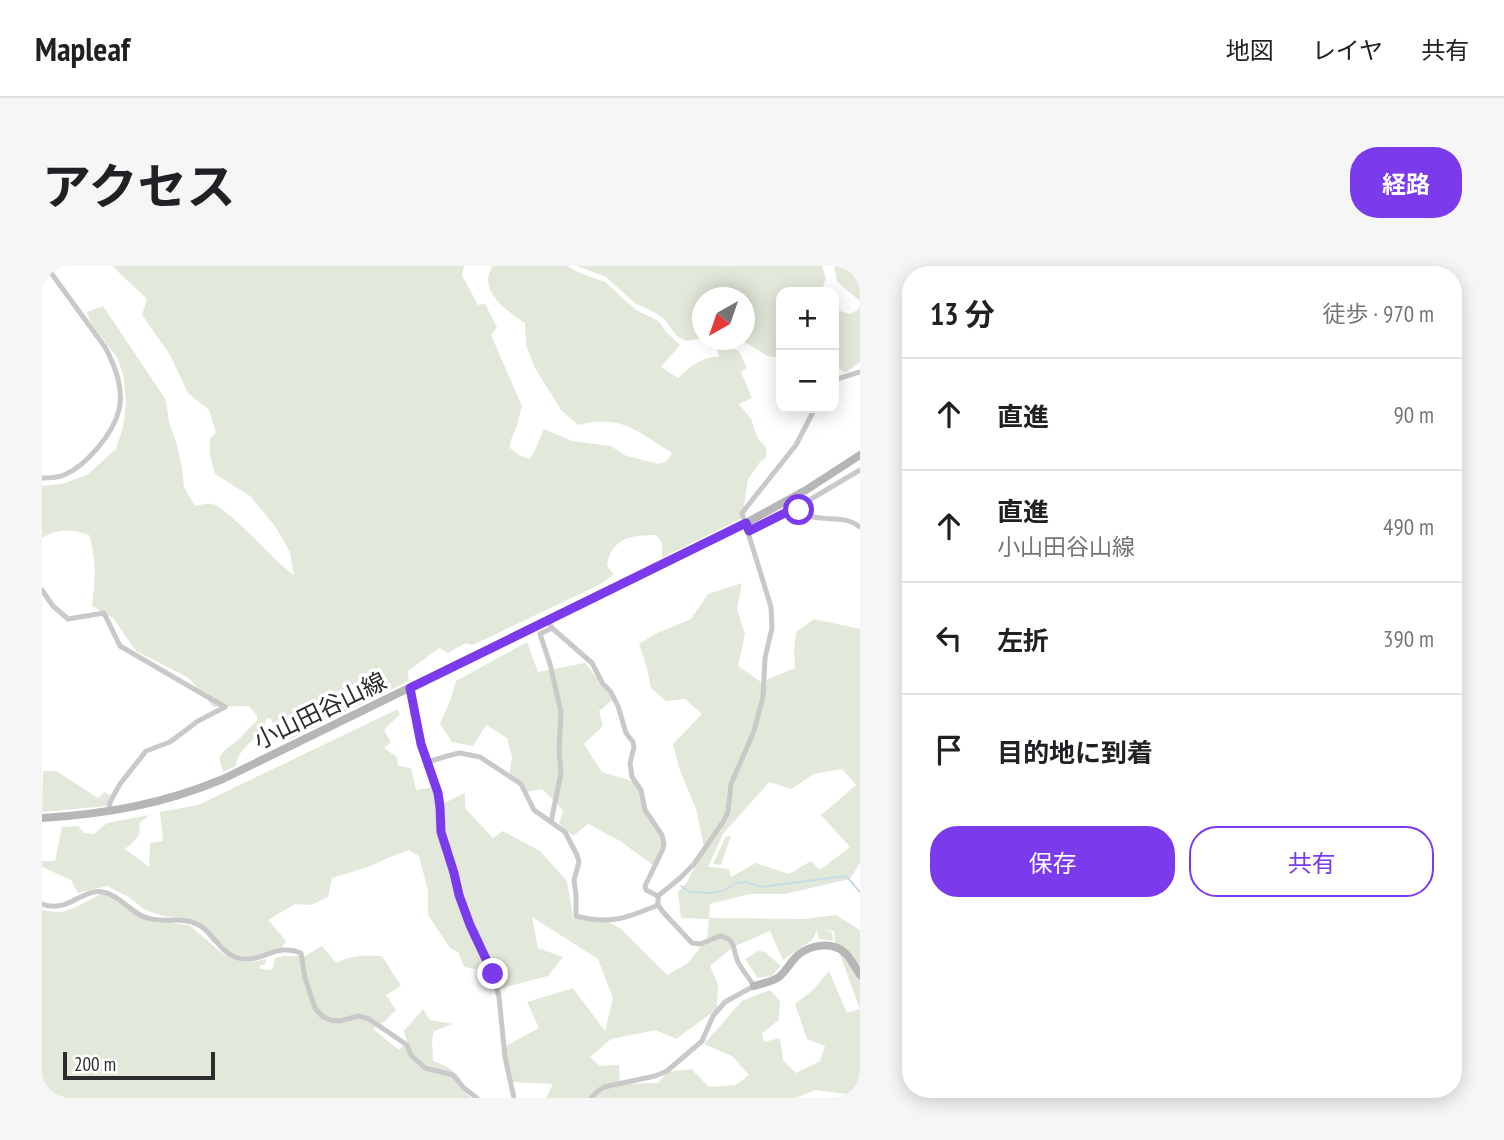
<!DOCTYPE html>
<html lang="ja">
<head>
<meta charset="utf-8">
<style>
	body { margin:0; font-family:"PT Sans Narrow","Noto Sans JP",sans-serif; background:#f6f6f6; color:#202124 }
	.controls { position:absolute; right:21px; top:21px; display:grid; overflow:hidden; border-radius:14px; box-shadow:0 4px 18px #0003 }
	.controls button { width:63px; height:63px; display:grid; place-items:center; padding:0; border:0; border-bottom:2px solid #e0e0e0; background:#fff; color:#202124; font:35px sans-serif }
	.compass { position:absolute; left:650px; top:21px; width:63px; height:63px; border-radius:50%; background:#fff; box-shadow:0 4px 18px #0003; rotate:220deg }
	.scale { position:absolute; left:21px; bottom:18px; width:152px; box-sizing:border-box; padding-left:7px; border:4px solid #2c2c2c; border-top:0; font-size:19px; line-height:24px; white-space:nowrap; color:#2c2c2c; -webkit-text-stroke:5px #fff; paint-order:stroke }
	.stop { position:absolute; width:21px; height:21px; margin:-16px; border:5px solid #7c3aed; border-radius:50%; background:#fff }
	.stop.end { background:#7c3aed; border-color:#fff; box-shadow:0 2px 7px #0008 }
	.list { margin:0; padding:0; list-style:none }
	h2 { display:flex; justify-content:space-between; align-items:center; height:91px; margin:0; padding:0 28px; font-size:30px }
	h2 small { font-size:23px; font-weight:400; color:#757577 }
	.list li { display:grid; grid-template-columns:46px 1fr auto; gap:21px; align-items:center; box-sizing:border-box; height:112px; padding:0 28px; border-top:2px solid #e0e0e0 }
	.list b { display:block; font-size:26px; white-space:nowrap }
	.list p { margin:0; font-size:23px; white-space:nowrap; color:#757577 }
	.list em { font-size:23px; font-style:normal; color:#757577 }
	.actions { display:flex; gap:14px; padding:21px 28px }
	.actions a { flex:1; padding:16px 0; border:2px solid #7c3aed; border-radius:28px; text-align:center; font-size:24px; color:#7c3aed }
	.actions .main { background:#7c3aed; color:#fff }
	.icon { flex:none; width:38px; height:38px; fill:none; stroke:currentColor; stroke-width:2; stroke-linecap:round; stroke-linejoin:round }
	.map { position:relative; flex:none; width:818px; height:832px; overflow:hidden; border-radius:28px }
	header { display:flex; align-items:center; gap:42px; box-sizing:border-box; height:98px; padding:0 35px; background:#fff; border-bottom:2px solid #e0e0e0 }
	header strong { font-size:33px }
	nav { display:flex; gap:38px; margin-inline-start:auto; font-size:24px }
	.intro { display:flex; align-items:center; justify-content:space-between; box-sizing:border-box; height:168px; padding:0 42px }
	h1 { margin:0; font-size:49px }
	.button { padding:18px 32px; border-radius:28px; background:#7c3aed; color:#fff; font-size:24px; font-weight:700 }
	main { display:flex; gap:42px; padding:0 42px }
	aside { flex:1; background:#fff; border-radius:28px; box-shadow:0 4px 18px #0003 }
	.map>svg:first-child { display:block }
	.green { fill:#e3e9da; fill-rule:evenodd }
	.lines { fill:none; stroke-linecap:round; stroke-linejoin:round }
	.stream { stroke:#c7dde8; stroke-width:2 }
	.street { stroke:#c9c9c9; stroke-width:5 }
	.secondary { stroke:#b6b6b6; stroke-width:8 }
	.route { stroke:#7c3aed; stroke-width:9 }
	.labels { text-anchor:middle; stroke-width:7; stroke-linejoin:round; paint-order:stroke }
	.street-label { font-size:24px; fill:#2c2c2c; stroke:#fff }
</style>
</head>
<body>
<header>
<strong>Mapleaf</strong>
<nav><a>地図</a><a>レイヤ</a><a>共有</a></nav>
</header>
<div class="intro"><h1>アクセス</h1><a class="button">経路</a></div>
<main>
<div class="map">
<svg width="818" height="832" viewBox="0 0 818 832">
	<rect width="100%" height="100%" fill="#fff"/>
	<!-- green -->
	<g class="green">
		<path d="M 70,0 L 422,0 L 420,9 L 436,39 L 443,38 L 455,61 L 449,69 L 480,140 C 477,148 477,157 473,164 C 470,172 468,174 468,182 L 477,189 L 488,193 C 494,184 497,173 502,163 L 530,175 L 569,180 L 582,189 L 616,198 L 625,195 L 630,187 C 595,165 579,148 536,159 L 519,144 L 493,102 L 484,79 L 483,57 C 468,47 445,32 446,12 C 446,10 450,1 450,0 L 525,0 L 536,6 L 563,16 L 594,44 L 613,53 L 619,58 L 625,67 L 638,79 L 619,101 L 636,112 C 648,100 659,92 677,90 L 675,85 L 678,79 L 697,85 L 705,102 L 699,106 L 710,132 L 697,138 L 709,153 L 716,173 L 721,177 L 725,184 L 723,193 L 718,196 L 706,213 L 700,252 L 620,292 L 620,277 L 614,269 C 589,269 569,272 565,300 L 572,308 L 559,318 L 431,379 L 424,377 L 406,387 L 397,382 L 366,405 L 367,415 L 243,476 C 229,468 235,465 229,453 L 225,452 C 222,459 219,467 213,472 C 204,481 195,487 194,500 L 181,506 L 177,491 L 185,482 L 195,475 L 215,454 L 215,449 L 206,440 L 171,441 L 160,426 L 145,411 L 94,385 L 71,352 L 50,340 C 53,312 55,296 47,269 C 30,263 16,262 0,272 L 0,220 L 20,218 L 45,209 L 74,183 L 81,161 L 84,138 L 82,112 L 76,93 L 49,57 L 45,46 L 61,40 L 124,134 L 127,156 L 135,179 L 140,202 L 142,221 L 153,240 C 158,239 165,237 170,238 C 185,240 233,297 252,309 L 248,286 L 233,260 L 208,230 L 173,208 L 168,189 L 168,172 L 174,167 L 167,144 L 146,127 L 128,89 L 100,49 L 105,33 Z"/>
		<path d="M 535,0 L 780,0 L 784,12 L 779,26 L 739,26 L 739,92 L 726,90 L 699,74 L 692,82 L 677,76 L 675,74 L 702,74 L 702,32 L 660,32 L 660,72 L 644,75 L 635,70 L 622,53 L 613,47 L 593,37 L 564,11 Z"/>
		<path d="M 792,0 L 818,0 L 818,35 L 795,16 Z"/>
		<path d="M 818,36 L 818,96 L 803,107 L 792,98 L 792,43 L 808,48 L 817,43 Z"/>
		<path d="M 700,317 L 695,343 L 703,368 L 696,400 L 719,416 L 753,402 L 752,385 L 754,366 L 772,353 L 818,363 L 818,597 L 808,613 L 743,628 L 708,628 L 668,638 L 667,652 L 762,653 L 794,649 L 818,664 L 818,830 L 774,824 L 753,832 L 504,832 L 511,818 L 470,816 L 462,781 L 497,762 L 485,736 L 531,722 L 563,765 L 571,732 L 556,693 L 490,651 L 496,682 L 521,691 L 506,710 L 453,724 L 442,705 L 422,701 L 416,686 L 408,682 L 386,649 L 386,625 L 377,590 L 367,584 L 346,592 L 329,600 L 290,612 L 286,631 L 269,639 L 253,638 L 226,654 L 244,675 L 239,683 L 211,691 L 201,690 L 189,687 L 170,676 L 163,666 L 145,653 L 121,650 L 103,644 L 87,631 L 65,620 L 36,627 L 29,614 L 0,601 L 0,595 L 13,595 L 20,561 L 36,560 L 42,567 L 52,568 L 65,557 L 107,549 L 97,558 C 101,570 91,576 83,583 L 107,601 L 108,577 L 121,575 L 118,546 L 156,539 L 356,443 L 358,448 L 342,464 L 349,476 L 342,482 L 355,491 L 356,500 L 369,502 L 374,524 L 393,521 L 396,540 L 423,527 L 423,542 L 451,572 L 461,565 L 498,585 L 525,615 L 531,652 L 561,653 L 579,663 L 625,709 L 646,697 L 665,673 L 667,653 L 639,652 L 636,626 L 646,615 L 662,581 L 654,543 L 638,505 L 631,478 L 660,448 L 643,433 L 624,435 L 609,422 L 605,402 L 597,378 L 615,367 L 649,353 L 666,328 ZM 800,503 L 814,519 L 779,549 L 808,581 L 778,604 L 769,595 L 747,608 L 714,597 L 689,611 L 687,603 L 666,601 L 681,568 L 727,516 L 749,523 L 772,508 ZM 779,663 L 792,665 L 793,675 L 818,743 L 805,747 L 787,705 L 771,724 L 753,738 L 765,773 L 783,780 L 778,795 L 754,807 L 741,794 L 738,772 L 722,776 L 720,767 L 737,754 L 738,735 L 728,724 L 700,735 L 662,778 L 690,790 L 707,809 L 694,819 L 667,821 L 649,803 L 625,806 L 616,817 L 578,818 L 577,799 L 558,800 L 548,791 L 569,773 L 614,764 L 634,773 L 675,743 L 676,719 L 668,700 L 691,681 L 728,665 L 741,694 L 770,674 L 775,664 L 777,673 L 791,675 L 790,666 Z"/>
		<path d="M 485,376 L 496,406 L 543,397 L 572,433 L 557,445 L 561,460 L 542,478 L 560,506 L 593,516 L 606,547 L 621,569 L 623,585 L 611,599 L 578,575 L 546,558 L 531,570 L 517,558 L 521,544 L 500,523 L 484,526 L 467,511 L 470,491 L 465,472 L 444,459 L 431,480 L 410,476 L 398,458 L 409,432 L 414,415 Z"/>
		<path d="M 1,505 L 14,505 L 56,532 L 62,526 L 69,529 L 65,536 L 65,540 L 0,546 Z"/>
		<path d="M 684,570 L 689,570 L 679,599 L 671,598 Z"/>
		<path d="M 66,624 L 102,648 L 136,658 L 147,659 L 181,688 L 197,695 L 210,696 L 225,693 L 223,698 L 218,700 L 218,703 L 230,704 L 233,692 L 241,690 L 263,690 L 280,680 L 294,697 C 310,689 323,689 340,690 L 359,720 L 344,729 L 354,744 L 343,755 L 331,763 L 357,784 L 365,776 L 362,765 L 381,743 L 388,754 L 411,758 L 392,765 L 390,774 L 391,795 C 400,798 410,802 417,811 C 422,818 421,826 429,832 L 10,832 L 10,826 L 6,832 L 0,832 L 0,644 C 8,645 16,647 23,645 C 36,642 53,630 66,624 Z"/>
		<path d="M 716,685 L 723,686 L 739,700 L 730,710 L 716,712 L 703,693 Z"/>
	</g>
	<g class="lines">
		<!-- stream -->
		<path class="stream" d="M 639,620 L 648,626 L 669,627 L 681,625 L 695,617 L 704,616 L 719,621 L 804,610 L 818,626"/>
		<!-- street -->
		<g class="street">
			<path d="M 792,114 L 818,106"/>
			<path d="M 0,212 C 7,212 15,212 22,209 C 44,200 71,168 77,144 C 82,122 73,100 63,81 L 4,0"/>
			<path d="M 754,242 C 776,261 798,245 818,261"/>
			<path d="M 707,265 L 754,242 L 818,204"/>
			<path d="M 0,324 L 11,340 L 26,353 L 62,347 L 78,380 L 183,441"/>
			<path d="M 506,355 L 510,362 L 550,397 L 561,418 L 569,426 L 576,440 L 584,467 L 591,476 L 592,481 L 588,497 L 590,511 L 599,524 L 603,544 L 620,569 L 622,578 L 621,583 L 603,620 L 604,624 L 616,630"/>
			<path d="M 368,422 L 379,478 L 396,527 L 398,541 L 399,566 L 412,607 L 417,629 L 428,659 L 451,708 L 457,731 L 463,791 L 472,832"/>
			<path d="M 386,496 L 405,490 L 418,487 L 438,491 L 479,518 L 492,544 L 523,566 L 535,589 L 537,596 L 532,614 L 534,629 L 534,650 C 569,659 585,652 616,639"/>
			<path d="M 67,546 L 68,536 L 78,518 L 104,485 L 128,476 L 156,455 L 183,441"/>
			<path d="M 509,556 L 519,507 L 517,486 L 519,446 L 508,398 L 498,368 L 510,362"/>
			<path d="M 616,630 L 638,612 L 652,598 L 681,556 L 686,546 L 689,518 L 712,465 L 721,431 L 723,392 L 730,362 L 729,341 L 700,247 L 754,179 L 773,142"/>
			<path d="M 0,638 C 25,648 40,622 61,626 C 77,629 87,645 102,651 C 119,658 139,650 155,658 C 172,666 177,687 196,692 C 221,698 233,676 259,687 L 263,712 L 273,742 L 280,750 L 288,754 L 297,755 L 317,750 L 327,753 L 365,779 L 369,789 L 383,802 L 411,809 L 422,822 L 435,832"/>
			<path d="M 549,832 L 556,825 L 562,821 L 613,810 L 625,805 L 660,775 L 671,750 L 683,736 L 712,720 C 707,712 700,704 696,696 C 690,683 695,673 678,670 L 658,678 L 650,677 L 621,646 L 616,639 L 616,630"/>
		</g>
		<!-- secondary -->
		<g class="secondary">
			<path d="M 0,552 C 65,548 121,538 181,513 L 704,257 L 764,224 L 818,189"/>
			<path d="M 712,720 C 720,717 732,716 738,710 C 745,704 749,695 756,689 C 768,679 790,675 802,686 C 809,692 813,701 818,709"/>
		</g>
	</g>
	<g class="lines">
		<!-- route -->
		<path class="route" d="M 451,708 L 428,659 L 417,629 L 412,607 L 399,566 L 398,541 L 396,527 L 379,478 L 368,422 L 704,257 L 707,265 L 749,244 L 754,242 L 757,244"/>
	</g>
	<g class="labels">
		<!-- street labels -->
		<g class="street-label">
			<text transform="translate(278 445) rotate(-26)" y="8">小山田谷山線</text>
		</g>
	</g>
</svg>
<div class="controls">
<button>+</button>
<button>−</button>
</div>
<svg class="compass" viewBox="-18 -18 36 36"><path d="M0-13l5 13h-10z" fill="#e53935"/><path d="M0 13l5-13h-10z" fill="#757577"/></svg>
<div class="scale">200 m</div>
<div class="stop" style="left:757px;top:244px"></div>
<div class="stop end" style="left:451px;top:708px"></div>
</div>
<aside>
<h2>13 分<small>徒歩 · 970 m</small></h2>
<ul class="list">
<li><svg class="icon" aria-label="ahead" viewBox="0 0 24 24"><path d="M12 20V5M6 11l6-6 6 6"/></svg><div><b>直進</b></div><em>90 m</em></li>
<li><svg class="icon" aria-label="ahead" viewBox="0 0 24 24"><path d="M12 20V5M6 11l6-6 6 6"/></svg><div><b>直進</b><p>小山田谷山線</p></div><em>490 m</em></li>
<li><svg class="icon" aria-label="left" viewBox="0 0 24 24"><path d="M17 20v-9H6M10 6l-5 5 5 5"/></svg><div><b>左折</b></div><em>390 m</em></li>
<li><svg class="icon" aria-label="arrive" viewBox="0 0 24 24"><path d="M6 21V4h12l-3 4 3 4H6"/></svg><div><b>目的地に到着</b></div></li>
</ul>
<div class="actions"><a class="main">保存</a><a>共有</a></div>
</aside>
</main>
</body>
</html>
